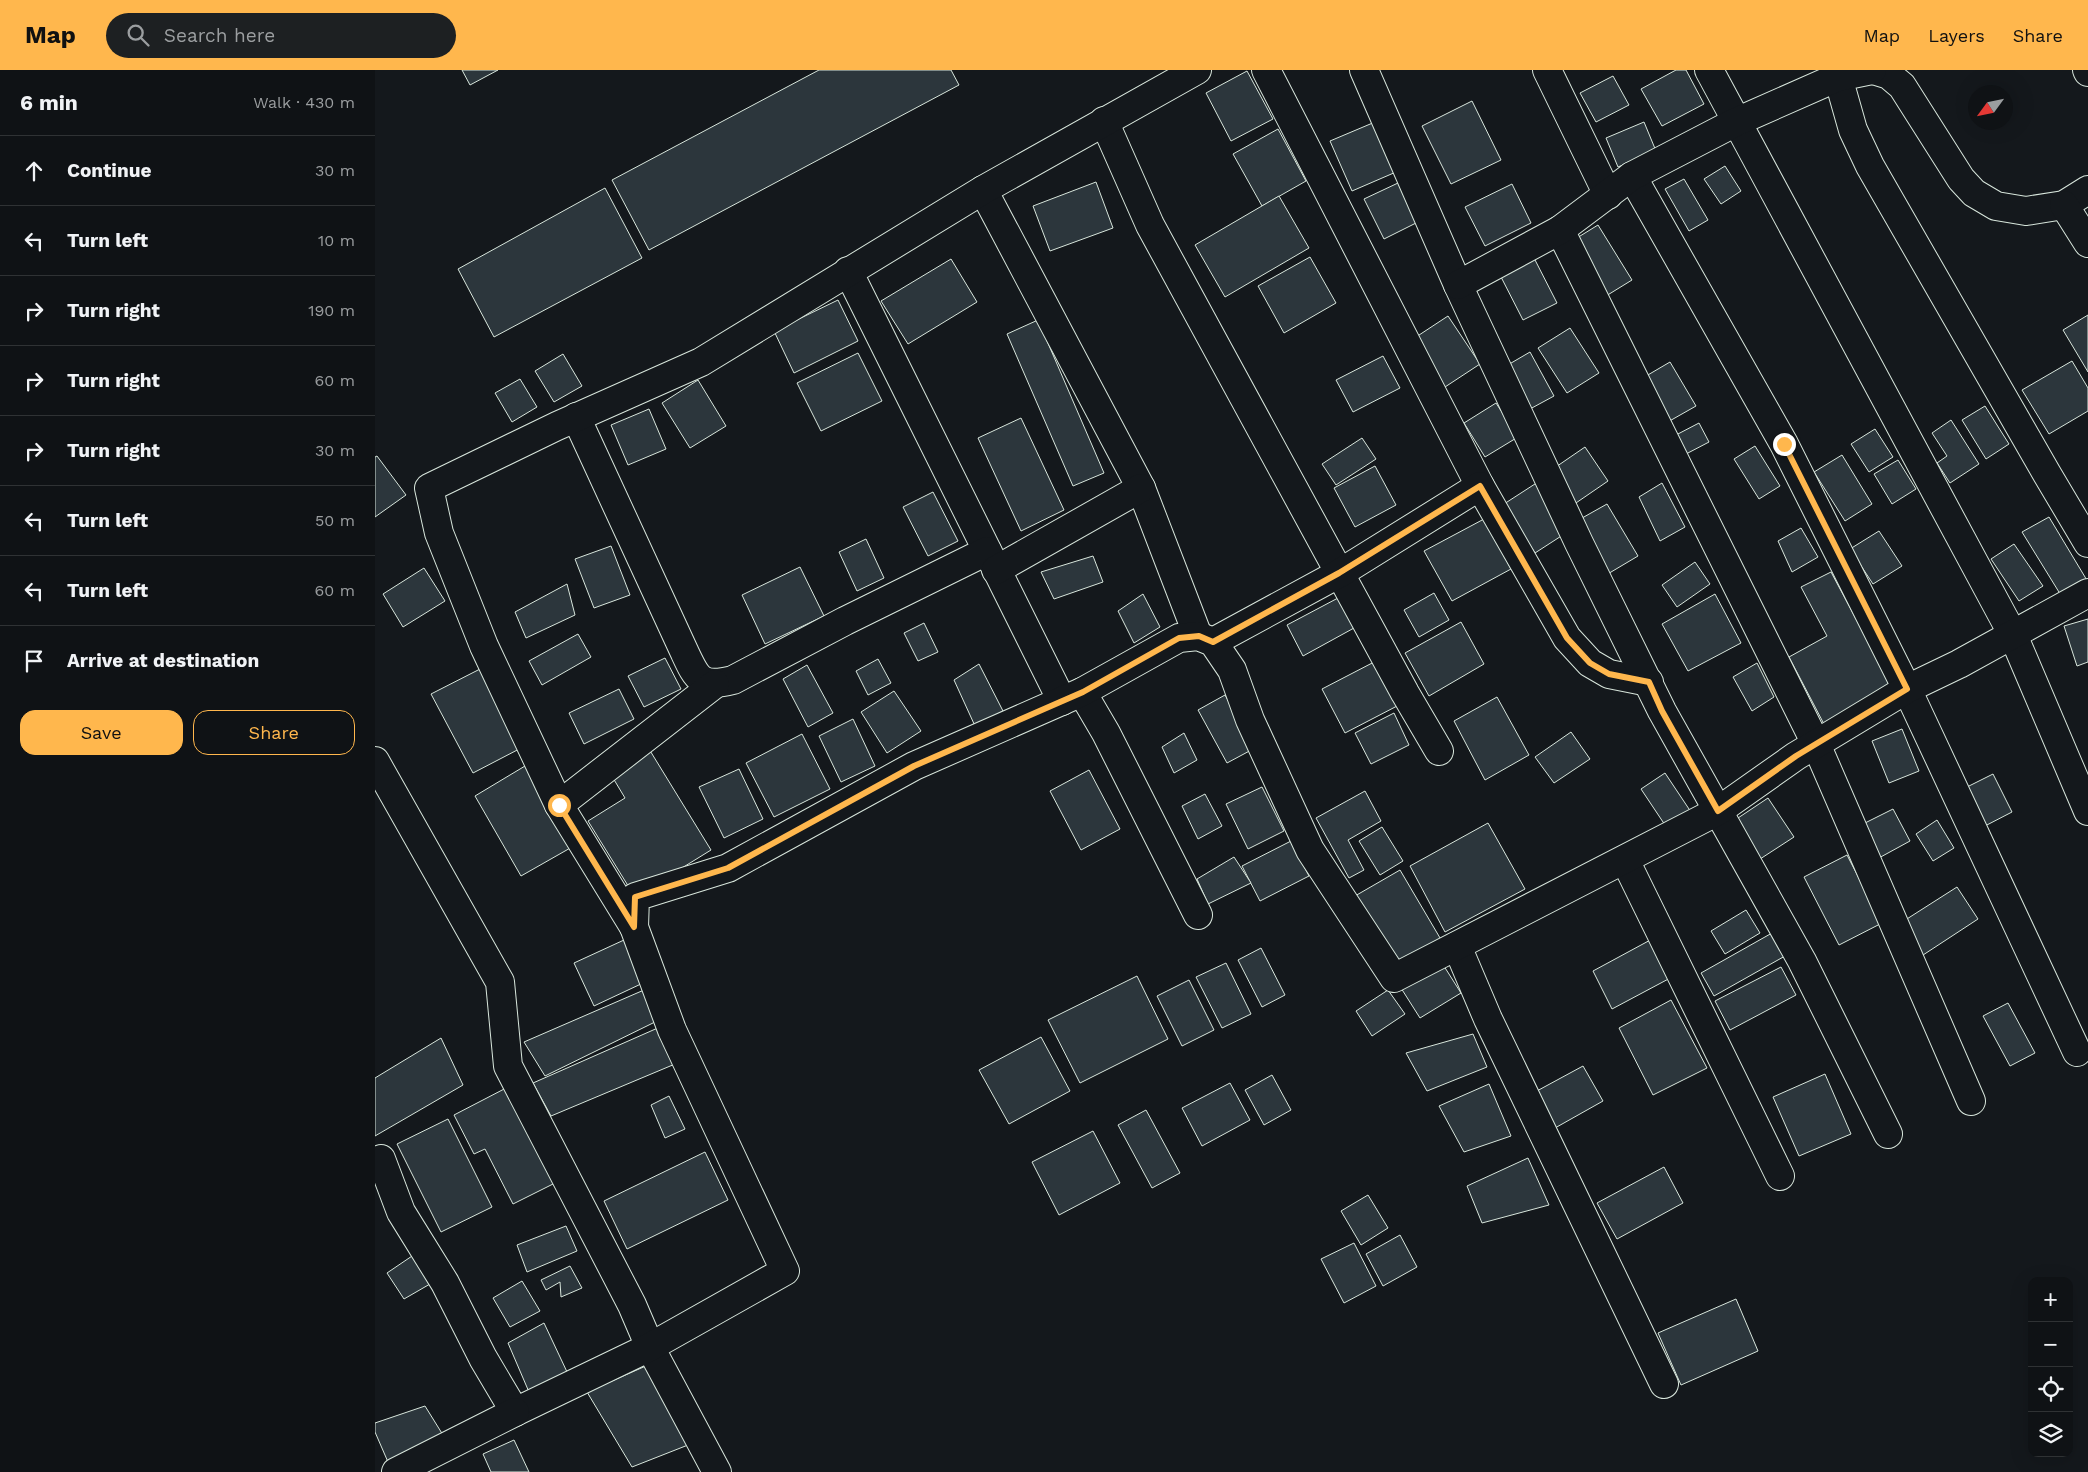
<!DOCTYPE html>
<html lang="en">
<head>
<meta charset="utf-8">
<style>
	body { margin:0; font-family:"Work Sans",sans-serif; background:#1d2022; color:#f1f3f6 }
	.controls { position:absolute; right:15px; bottom:15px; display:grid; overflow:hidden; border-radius:10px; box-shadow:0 5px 20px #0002 }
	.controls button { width:45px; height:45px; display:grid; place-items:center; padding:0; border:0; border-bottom:1px solid #2f3234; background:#0f1215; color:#f1f3f6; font:25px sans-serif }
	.compass { position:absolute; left:1593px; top:15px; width:45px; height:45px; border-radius:50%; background:#0f1215; box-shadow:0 5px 20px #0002; rotate:237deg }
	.stop { position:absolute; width:15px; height:15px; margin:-11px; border:4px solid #ffb74d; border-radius:50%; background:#fff }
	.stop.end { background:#ffb74d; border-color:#fff; box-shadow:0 1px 5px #0008 }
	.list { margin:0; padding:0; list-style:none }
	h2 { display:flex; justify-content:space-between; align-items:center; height:65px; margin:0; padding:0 20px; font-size:21px }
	h2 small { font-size:16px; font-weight:400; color:#9b9ea0 }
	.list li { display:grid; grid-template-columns:32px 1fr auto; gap:15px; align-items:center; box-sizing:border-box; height:70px; padding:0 20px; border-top:1px solid #2f3234 }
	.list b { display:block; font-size:19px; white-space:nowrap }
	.list em { font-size:16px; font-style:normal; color:#9b9ea0 }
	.actions { display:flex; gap:10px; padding:15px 20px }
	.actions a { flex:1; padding:11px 0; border:1px solid #ffb74d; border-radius:15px; text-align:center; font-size:18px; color:#ffb74d }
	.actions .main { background:#ffb74d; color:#111 }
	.icon { flex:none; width:28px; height:28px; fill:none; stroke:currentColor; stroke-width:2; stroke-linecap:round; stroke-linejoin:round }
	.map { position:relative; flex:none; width:1713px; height:1402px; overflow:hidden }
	header { display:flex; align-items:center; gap:30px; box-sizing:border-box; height:70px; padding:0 25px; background:#ffb74d; color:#111 }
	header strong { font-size:24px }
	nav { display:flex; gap:28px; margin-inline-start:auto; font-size:18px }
	.search { width:350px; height:45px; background:#1d2022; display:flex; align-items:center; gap:12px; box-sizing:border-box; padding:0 18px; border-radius:28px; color:#9b9ea0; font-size:19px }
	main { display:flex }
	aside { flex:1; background:#0f1215 }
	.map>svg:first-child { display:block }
	.building { fill:#2c363c; stroke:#d8e6dc }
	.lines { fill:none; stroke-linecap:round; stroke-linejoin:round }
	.street-casing { stroke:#d8e6dc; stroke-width:30 }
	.street { stroke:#14181c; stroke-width:28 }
	.route { stroke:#ffb74d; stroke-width:6 }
</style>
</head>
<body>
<header>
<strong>Map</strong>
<div class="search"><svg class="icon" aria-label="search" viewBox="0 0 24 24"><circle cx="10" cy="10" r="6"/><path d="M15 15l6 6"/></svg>Search here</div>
<nav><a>Map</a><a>Layers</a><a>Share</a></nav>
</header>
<main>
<aside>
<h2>6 min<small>Walk · 430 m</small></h2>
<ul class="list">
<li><svg class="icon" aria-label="ahead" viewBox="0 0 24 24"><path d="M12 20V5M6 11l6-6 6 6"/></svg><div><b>Continue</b></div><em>30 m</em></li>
<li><svg class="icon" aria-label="left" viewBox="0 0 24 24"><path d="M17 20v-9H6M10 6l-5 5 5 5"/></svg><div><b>Turn left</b></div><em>10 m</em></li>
<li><svg class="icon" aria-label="right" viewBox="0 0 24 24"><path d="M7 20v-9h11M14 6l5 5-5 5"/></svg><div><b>Turn right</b></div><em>190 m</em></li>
<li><svg class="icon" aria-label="right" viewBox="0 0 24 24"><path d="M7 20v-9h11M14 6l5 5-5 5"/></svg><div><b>Turn right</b></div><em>60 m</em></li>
<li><svg class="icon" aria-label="right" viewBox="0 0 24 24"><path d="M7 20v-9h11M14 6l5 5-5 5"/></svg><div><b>Turn right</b></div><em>30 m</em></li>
<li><svg class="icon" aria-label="left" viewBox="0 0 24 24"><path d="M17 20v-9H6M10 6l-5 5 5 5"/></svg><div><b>Turn left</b></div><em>50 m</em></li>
<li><svg class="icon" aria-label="left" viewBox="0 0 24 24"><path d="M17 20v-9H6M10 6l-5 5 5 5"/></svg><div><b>Turn left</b></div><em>60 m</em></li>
<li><svg class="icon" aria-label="arrive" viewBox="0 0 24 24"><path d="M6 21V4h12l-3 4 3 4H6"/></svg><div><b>Arrive at destination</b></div></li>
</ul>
<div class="actions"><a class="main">Save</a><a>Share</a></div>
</aside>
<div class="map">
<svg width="1713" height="1402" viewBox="0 0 1713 1402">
	<rect width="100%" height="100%" fill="#14181c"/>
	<!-- building -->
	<g class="building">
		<path d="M 87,0 L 123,0 L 95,15 Z"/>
		<path d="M 444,0 L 576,0 L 584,15 L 274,180 L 237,110 Z"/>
		<path d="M 1301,0 L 1311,0 L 1329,34 L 1287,56 L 1266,19 Z"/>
		<path d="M 872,1 L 898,49 L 856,71 L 831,23 Z"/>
		<path d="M 1238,6 L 1254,35 L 1221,52 L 1205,23 Z"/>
		<path d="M 1097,31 L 1126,90 L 1076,114 L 1047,56 Z"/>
		<path d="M 1000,52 L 1021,102 L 977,121 L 955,71 Z"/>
		<path d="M 1269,52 L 1281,81 L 1243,97 L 1231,68 Z"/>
		<path d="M 903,59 L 931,111 L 887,136 L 858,84 Z"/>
		<path d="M 1350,96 L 1366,121 L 1346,134 L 1329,109 Z"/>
		<path d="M 1309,109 L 1333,150 L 1314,161 L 1290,119 Z"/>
		<path d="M 721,112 L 738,158 L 675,181 L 658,136 Z"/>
		<path d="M 1023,113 L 1043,152 L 1009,169 L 989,129 Z"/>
		<path d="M 1137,114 L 1156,153 L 1110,176 L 1090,137 Z"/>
		<path d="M 230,118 L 267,188 L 119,267 L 83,199 Z"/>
		<path d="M 904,126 L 934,178 L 850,227 L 820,175 Z"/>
		<path d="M 1223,155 L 1257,210 L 1231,226 L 1197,171 Z"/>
		<path d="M 1158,186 L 1182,233 L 1148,250 L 1124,203 Z"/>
		<path d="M 935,187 L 961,233 L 909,263 L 883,216 Z"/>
		<path d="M 576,189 L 602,232 L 533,274 L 506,231 Z"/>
		<path d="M 463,230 L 483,271 L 419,303 L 399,261 Z"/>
		<path d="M 1713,245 L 1713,302 L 1688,260 Z"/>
		<path d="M 1073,246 L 1105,294 L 1070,317 L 1038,269 Z"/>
		<path d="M 663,250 L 729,403 L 698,416 L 632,264 Z"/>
		<path d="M 1195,258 L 1224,303 L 1192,323 L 1163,278 Z"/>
		<path d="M 1155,282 L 1179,326 L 1155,339 L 1131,296 Z"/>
		<path d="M 483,283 L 507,331 L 446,361 L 422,313 Z"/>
		<path d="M 188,284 L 207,316 L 179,332 L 160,301 Z"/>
		<path d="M 1008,286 L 1025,318 L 978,342 L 961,310 Z"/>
		<path d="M 1697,291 L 1713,318 L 1713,341 L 1674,364 L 1647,320 Z"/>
		<path d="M 1295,292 L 1321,336 L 1291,353 L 1266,309 Z"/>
		<path d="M 145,309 L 162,337 L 137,352 L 120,323 Z"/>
		<path d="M 323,310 L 351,356 L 315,378 L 287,333 Z"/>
		<path d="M 1121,333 L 1143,367 L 1110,387 L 1089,353 Z"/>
		<path d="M 1610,336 L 1634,374 L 1611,389 L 1587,350 Z"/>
		<path d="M 274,339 L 291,379 L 253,395 L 236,355 Z"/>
		<path d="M 646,348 L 689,440 L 646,461 L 603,368 Z"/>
		<path d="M 1576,350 L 1604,394 L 1575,413 L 1562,393 L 1572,386 L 1557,363 Z"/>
		<path d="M 1324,353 L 1334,372 L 1311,384 L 1301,365 Z"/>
		<path d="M 1500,359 L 1518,387 L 1494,402 L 1476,374 Z"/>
		<path d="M 987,368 L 1001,389 L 961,415 L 947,394 Z"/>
		<path d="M 1380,376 L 1405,416 L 1384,429 L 1359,389 Z"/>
		<path d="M 1210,377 L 1233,411 L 1198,435 L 1175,401 Z"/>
		<path d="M 1467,385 L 1497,434 L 1470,451 L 1439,402 Z"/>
		<path d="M 2,386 L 31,425 L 0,447 L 0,387 Z"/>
		<path d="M 1523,390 L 1541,419 L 1517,434 L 1499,404 Z"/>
		<path d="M 1000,396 L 1021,435 L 980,457 L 959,418 Z"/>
		<path d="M 1163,412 L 1194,461 L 1160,483 L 1129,434 Z"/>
		<path d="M 1287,413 L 1310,457 L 1285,471 L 1264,427 Z"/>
		<path d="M 558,422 L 583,471 L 553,486 L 528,437 Z"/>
		<path d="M 1232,434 L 1263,486 L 1231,505 L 1200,452 Z"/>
		<path d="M 1674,447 L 1713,512 L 1687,527 L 1647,462 Z"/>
		<path d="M 1109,449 L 1136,499 L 1077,531 L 1049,481 Z"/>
		<path d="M 1426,458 L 1443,487 L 1417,502 L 1403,471 Z"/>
		<path d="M 1504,461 L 1527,496 L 1498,514 L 1475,479 Z"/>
		<path d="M 491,469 L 509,508 L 482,521 L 464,482 Z"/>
		<path d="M 1639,474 L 1668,516 L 1644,531 L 1616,489 Z"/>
		<path d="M 236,476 L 255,525 L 219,538 L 200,489 Z"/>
		<path d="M 718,486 L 728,512 L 679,529 L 666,502 Z"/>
		<path d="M 1320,492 L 1335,514 L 1302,537 L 1287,515 Z"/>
		<path d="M 425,497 L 449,546 L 390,574 L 367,525 Z"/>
		<path d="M 49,498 L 70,531 L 28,557 L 8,524 Z"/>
		<path d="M 1456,502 L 1519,620 L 1450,656 L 1414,587 L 1452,566 L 1426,517 Z"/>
		<path d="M 192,514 L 200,545 L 151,568 L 140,542 Z"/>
		<path d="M 1059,523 L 1074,550 L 1044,567 L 1029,540 Z"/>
		<path d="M 768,524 L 785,557 L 759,573 L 743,541 Z"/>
		<path d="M 1340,524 L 1366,573 L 1313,601 L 1287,554 Z"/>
		<path d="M 963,528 L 979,558 L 928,586 L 912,555 Z"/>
		<path d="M 1713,549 L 1713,592 L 1702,596 L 1689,556 Z"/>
		<path d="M 1086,552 L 1109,594 L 1054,626 L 1030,583 Z"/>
		<path d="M 549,553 L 563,582 L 543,591 L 529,563 Z"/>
		<path d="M 203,564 L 216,587 L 167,615 L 154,591 Z"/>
		<path d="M 290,588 L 306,619 L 269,637 L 253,606 Z"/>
		<path d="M 503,589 L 516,613 L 493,625 L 481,601 Z"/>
		<path d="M 1001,591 L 1024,635 L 970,663 L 947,619 Z"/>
		<path d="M 1382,593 L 1399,627 L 1377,641 L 1358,607 Z"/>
		<path d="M 604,594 L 628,641 L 600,656 L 579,610 Z"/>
		<path d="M 432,595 L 458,643 L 433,657 L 408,609 Z"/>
		<path d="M 107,598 L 148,677 L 98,703 L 56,624 Z"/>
		<path d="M 244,619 L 259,649 L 209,674 L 194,643 Z"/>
		<path d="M 519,621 L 546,661 L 512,683 L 486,642 Z"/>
		<path d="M 850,625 L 880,678 L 852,693 L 823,640 Z"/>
		<path d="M 1122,627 L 1154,685 L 1110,710 L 1079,651 Z"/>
		<path d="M 1019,643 L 1034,675 L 996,694 L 980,663 Z"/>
		<path d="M 478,649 L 500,696 L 466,712 L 444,666 Z"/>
		<path d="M 1527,659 L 1544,701 L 1514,713 L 1497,671 Z"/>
		<path d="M 1196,662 L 1215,689 L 1179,713 L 1160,687 Z"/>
		<path d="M 809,663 L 822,690 L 799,703 L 787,677 Z"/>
		<path d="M 427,664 L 455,719 L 399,747 L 371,693 Z"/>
		<path d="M 274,679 L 336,780 L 260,827 L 213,751 L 250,728 L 235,703 Z"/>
		<path d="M 150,696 L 197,777 L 146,806 L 100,726 Z"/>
		<path d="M 364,699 L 388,749 L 349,768 L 324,717 Z"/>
		<path d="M 714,700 L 745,759 L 706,780 L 675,721 Z"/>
		<path d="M 1290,703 L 1316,742 L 1292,758 L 1266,719 Z"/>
		<path d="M 1618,704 L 1637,742 L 1608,757 L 1588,719 Z"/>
		<path d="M 887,717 L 909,761 L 873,779 L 851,734 Z"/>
		<path d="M 990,721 L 1006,751 L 973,770 L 989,800 L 974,808 L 941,748 Z"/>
		<path d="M 830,724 L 847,756 L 823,769 L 807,736 Z"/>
		<path d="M 1393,728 L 1419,767 L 1382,791 L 1357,752 Z"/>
		<path d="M 1518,739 L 1535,771 L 1502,789 L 1484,756 Z"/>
		<path d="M 1562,750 L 1579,778 L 1558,791 L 1541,764 Z"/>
		<path d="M 1113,753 L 1150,819 L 1070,862 L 1035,796 Z"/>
		<path d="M 1007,757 L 1028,791 L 1005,805 L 984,771 Z"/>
		<path d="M 916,771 L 934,806 L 885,831 L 867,796 Z"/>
		<path d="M 1472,785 L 1507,853 L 1464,875 L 1429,807 Z"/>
		<path d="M 859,787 L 876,813 L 833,834 L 822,809 Z"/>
		<path d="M 1025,800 L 1068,873 L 1024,899 L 980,826 Z"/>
		<path d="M 1582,817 L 1603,849 L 1545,887 L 1524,854 Z"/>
		<path d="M 1371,840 L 1385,863 L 1350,884 L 1336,861 Z"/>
		<path d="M 1397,863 L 1410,886 L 1339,926 L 1326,903 Z"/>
		<path d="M 1279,868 L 1299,906 L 1237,939 L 1218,901 Z"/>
		<path d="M 249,870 L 268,913 L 219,936 L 199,893 Z"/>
		<path d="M 886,878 L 910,925 L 887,937 L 863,890 Z"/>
		<path d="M 851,893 L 876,944 L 847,958 L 821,907 Z"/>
		<path d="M 1067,893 L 1086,923 L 1045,948 L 1026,918 Z"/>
		<path d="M 1406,897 L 1421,925 L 1355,960 L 1340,931 Z"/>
		<path d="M 762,906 L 793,969 L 705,1013 L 673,950 Z"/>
		<path d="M 814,910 L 839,960 L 807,976 L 782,926 Z"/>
		<path d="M 269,920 L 282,951 L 170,1006 L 149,972 Z"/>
		<path d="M 1013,920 L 1030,944 L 997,966 L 981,941 Z"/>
		<path d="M 1296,930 L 1332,998 L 1278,1025 L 1244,958 Z"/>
		<path d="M 1633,933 L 1660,983 L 1635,996 L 1608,946 Z"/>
		<path d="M 285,957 L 300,994 L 176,1046 L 158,1013 Z"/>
		<path d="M 1098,964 L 1112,997 L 1052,1021 L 1031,983 Z"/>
		<path d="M 666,967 L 695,1021 L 634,1054 L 604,1000 Z"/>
		<path d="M 66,968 L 88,1015 L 0,1066 L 0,1008 Z"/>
		<path d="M 1208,996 L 1228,1031 L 1180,1058 L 1160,1022 Z"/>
		<path d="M 1450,1004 L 1476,1064 L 1424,1086 L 1398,1027 Z"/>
		<path d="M 897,1005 L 916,1040 L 889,1055 L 870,1020 Z"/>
		<path d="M 855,1013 L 875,1050 L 827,1076 L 807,1038 Z"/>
		<path d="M 1114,1014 L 1136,1066 L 1089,1082 L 1064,1036 Z"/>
		<path d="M 133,1017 L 182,1112 L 138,1134 L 110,1079 L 99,1084 L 79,1045 Z"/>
		<path d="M 294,1026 L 310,1059 L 290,1068 L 276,1035 Z"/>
		<path d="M 771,1040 L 805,1103 L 777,1118 L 743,1055 Z"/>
		<path d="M 73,1049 L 117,1137 L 66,1162 L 22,1074 Z"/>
		<path d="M 718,1061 L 745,1113 L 684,1145 L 657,1092 Z"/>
		<path d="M 330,1082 L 353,1130 L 252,1179 L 229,1131 Z"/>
		<path d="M 1153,1088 L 1174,1135 L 1107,1153 L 1092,1116 Z"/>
		<path d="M 1289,1097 L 1308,1133 L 1242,1169 L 1222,1133 Z"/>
		<path d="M 993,1125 L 1013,1158 L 986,1175 L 966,1141 Z"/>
		<path d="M 191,1156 L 202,1181 L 152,1202 L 142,1175 Z"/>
		<path d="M 1025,1165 L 1042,1197 L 1008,1216 L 991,1184 Z"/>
		<path d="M 979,1173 L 1001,1216 L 969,1233 L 946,1189 Z"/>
		<path d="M 40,1184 L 55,1214 L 29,1229 L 12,1203 Z"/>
		<path d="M 195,1196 L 207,1218 L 186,1227 L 185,1212 L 171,1220 L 166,1210 Z"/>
		<path d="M 147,1211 L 165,1241 L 135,1257 L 118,1228 Z"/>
		<path d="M 1361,1229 L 1383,1281 L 1306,1315 L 1283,1263 Z"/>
		<path d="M 169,1253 L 193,1304 L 154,1322 L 133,1273 Z"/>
		<path d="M 273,1295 L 313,1375 L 257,1397 L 212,1322 Z"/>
		<path d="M 50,1336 L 68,1365 L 13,1392 L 0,1362 L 0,1353 Z"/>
		<path d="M 139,1370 L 154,1402 L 116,1402 L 108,1384 Z"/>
	</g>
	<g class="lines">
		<defs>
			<g id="street">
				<path d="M 891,0 L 1105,416 L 1192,568 L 1215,593 L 1234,604 L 1274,612"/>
				<path d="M 989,0 L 1083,215 L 1204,473 L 1287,641 L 1427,891 L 1513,1064"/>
				<path d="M 1172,0 L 1233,125"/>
				<path d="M 1334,0 L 1638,565 L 1713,741"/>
				<path d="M 1498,0 L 1514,5 L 1527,16 L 1586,109 L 1599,123 L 1621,136 L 1651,141 L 1689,135 L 1713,120"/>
				<path d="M 1712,0 L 1713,2"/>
				<path d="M 1463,7 L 1478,60 L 1495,96 L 1672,404 L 1713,473"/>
				<path d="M 729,51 L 775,155 L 1030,623 L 1064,681"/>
				<path d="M 1257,106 L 1409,374 L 1532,619 L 1702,982"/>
				<path d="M 608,120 L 766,418 L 823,566"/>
				<path d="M 1689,135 L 1713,173"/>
				<path d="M 1185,160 L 1441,674 L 1596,1031"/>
				<path d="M 473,201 L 687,631"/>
				<path d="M 1083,215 L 1185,160 L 1257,106 L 1361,52 L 1463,7 L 1497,0"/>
				<path d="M 201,347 L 309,581 C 322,609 325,618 358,610 L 470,551 L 612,481"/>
				<path d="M 621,500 L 766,418"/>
				<path d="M 838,572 L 965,503 L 1105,416"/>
				<path d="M 707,622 L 731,663 L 823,845"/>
				<path d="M 0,691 L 125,912 L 133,996 L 257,1235 L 275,1277 L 342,1402"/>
				<path d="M 184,735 L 340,614"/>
				<path d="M 1250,790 L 1405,1106"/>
				<path d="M 259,857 L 184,735 L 109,576 L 64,463 L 54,418 L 182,356 L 326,292 L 608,120 L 822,0"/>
				<path d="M 1082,876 L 1113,949 L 1289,1314"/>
				<path d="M 6,1089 L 26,1142 L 70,1213 L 108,1288 L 140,1342 L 275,1277 L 410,1201 L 297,960 L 259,857 L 260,827 L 353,798 L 539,696 L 707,622 L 804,568 L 823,566 L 838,572 L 857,600 L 875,650 L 935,780 L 1019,908 L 1343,741 L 1421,686 L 1532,619 L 1584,594 L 1713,523"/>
				<path d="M 21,1402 L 140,1342"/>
			</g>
		</defs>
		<!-- street casing -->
		<use href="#street" class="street-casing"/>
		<!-- street -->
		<use href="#street" class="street"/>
	</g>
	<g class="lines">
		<!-- route -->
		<path class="route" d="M 184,735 L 259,857 L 260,827 L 353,798 L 539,696 L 708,622 L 804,568 L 824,566 L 838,572 L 964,503 L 1105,416 L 1192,568 L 1215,593 L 1234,604 L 1274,612 L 1287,641 L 1343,741 L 1421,686 L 1532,619 L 1409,374"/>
	</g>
</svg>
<div class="controls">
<button>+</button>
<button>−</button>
<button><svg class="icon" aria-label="locate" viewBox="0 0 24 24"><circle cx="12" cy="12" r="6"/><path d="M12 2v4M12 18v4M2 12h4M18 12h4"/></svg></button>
<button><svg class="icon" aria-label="layers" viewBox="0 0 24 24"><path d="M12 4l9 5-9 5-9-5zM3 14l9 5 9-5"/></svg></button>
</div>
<svg class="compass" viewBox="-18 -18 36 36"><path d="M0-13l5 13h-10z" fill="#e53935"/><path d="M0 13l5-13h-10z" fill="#9b9ea0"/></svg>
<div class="stop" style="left:184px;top:735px"></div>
<div class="stop end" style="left:1409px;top:374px"></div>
</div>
</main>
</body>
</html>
